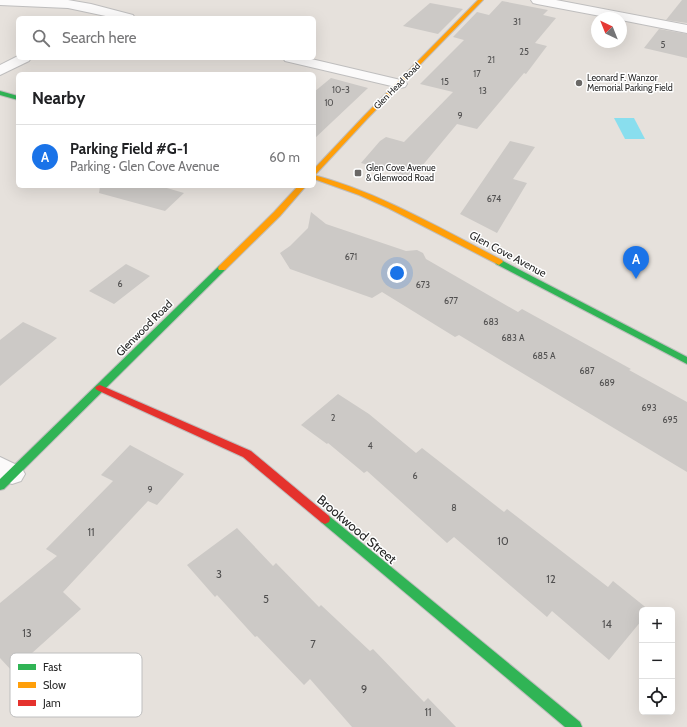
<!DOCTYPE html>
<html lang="en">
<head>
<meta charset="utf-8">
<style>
	body { margin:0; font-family:Cabin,sans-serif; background:#f6f6f6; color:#202124 }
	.controls { position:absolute; right:12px; bottom:12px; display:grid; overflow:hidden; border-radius:6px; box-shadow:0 4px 16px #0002 }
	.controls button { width:36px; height:36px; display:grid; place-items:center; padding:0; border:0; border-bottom:1px solid #e0e0e0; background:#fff; color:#202124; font:20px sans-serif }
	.compass { position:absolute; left:591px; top:12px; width:36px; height:36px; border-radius:50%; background:#fff; box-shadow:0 4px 16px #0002; rotate:317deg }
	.you { position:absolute; left:397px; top:273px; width:14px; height:14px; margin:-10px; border:3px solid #fff; border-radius:50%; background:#1a73e8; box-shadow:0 0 0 6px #1a73e833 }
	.badge { display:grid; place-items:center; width:26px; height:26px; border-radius:50%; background:#1a73e8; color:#fff; font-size:13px; font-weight:700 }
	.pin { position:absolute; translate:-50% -33px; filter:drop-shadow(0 1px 2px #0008) }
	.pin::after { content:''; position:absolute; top:21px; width:14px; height:12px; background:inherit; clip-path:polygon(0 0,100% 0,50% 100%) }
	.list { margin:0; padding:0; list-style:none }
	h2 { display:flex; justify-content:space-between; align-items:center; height:52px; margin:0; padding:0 16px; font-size:17px }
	h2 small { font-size:13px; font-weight:400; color:#757577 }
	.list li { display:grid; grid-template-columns:26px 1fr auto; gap:12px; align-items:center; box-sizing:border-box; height:64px; padding:0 16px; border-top:1px solid #e0e0e0 }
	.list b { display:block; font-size:15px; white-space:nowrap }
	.list p { margin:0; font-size:13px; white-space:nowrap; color:#757577 }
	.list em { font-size:13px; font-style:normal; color:#757577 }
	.icon { flex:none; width:22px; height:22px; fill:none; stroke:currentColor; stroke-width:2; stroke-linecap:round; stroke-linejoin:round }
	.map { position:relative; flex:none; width:687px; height:727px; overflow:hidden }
	.search { position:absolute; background:#fff; box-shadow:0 4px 16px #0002; left:16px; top:16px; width:300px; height:44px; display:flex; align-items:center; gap:10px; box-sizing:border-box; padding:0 14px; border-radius:6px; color:#757577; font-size:15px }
	.panel { position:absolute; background:#fff; box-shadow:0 4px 16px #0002; left:16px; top:72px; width:300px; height:116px; border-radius:6px }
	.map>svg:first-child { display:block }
	.water { fill:#89deee }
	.building { fill:#ccc9c6 }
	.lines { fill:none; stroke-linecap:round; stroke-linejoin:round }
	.street-casing { stroke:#bfbebe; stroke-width:2 }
	.fast-casing { stroke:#bfbebe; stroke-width:2 }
	.slow-casing { stroke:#bfbebe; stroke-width:2 }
	.jam-casing { stroke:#bfbebe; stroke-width:2 }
	.street { fill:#fbfafa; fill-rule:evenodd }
	.fast { fill:#30b455; fill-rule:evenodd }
	.slow { fill:#ff9f0a; fill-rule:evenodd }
	.jam { fill:#e5322d; fill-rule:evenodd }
	.poi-dot { fill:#6a6866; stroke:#fff; stroke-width:1.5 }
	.labels { text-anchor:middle; stroke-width:3; stroke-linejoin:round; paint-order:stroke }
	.number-label { font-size:9px; fill:#515050 }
	.far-poi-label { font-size:9px; fill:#272727; stroke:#fff; text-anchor:start }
	.far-street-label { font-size:9px; fill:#272727; stroke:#fff }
	.street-label { font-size:11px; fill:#272727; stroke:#fff }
	.near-number-label { font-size:11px; fill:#515050 }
	.near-street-label { font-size:13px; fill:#272727; stroke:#fff }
	.key { fill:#fff; stroke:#bebebe; stroke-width:1 }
	.key-label { font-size:11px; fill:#272727 }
</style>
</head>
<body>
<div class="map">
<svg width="687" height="727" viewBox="0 0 687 727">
	<rect width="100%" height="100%" fill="#e6e1dc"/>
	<!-- water -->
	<path class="water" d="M 614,118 L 634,118 L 645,139 L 625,139 Z"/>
	<!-- building -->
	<g class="building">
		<path d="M 682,0 L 687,0 L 687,23 L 666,20 Z"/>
		<path d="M 502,1 L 548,10 L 543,15 L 556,18 L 535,43 L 547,46 L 526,74 L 524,73 L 477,129 L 457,124 L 412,178 L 361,163 L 380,141 L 386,137 L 404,142 L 453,92 L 420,84 L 464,40 L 453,37 L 477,12 L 489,15 Z"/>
		<path d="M 430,3 L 463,9 L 438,34 L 403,26 Z"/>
		<path d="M 659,29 L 687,34 L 687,58 L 644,48 Z"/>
		<path d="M 331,78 L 368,88 L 314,139 L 314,92 Z"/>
		<path d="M 510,141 L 535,147 L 513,179 L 527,183 L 497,233 L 460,214 Z"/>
		<path d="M 100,186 L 160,186 L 184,193 L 165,211 L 99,193 Z"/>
		<path d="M 311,212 L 326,224 L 406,251 L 417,250 L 423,253 L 426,259 L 518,312 L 522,309 L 631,369 L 629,370 L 687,402 L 687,472 L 459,335 L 455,337 L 382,292 L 372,298 L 290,269 L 280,253 L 290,246 L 308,228 Z"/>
		<path d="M 126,264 L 150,276 L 114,304 L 89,291 Z"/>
		<path d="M 23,322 L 57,338 L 0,386 L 0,340 Z"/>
		<path d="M 338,394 L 369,414 L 416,453 L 422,448 L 504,512 L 507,509 L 608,587 L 613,581 L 649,610 L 642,610 L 642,620 L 609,660 L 552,611 L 547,617 L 454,537 L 447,543 L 367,471 L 364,473 L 328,443 L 327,444 L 301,425 Z"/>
		<path d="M 130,445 L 184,474 L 157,505 L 148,501 L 63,592 L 81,609 L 12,671 L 0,658 L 0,603 L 57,556 L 46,549 L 113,481 L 101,475 Z"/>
		<path d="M 237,528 L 273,566 L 276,563 L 319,607 L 321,605 L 370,651 L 373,649 L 424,702 L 428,698 L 456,727 L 352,727 L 310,679 L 304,685 L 257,636 L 255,637 L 217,595 L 215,597 L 187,565 Z"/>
	</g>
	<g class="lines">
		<defs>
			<g id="street">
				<path d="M 0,0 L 68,0 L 91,4 L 133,15 L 135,18 L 115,18 L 68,8 L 0,5 Z"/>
				<path d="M 531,0 L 556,0 L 687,25 L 687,33 L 621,20 L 621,18 L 611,18 L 537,4 L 533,3 Z"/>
				<path d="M 18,56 L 18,58 L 31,58 L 29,61 L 0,75 L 0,65 Z"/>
				<path d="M 283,58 L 307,58 L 405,81 L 407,84 L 405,87 L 400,88 L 285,61 Z"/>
				<path d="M 0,457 L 21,467 L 25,474 L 21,481 L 12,484 L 0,479 Z"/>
			</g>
			<g id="fast">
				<path d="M 0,91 L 18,96 L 18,100 L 0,95 Z"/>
				<path d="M 499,259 L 687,357 L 687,364 L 496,264 L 495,262 Z"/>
				<path d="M 222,265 L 225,266 L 226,268 L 225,270 L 4,489 L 0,490 L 0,479 L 219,266 Z"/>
				<path d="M 325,514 L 329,516 L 580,722 L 582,727 L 565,727 L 321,522 L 320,519 L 321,516 Z"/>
			</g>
			<g id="slow">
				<path d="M 478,0 L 483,0 L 367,119 L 316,174 L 314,175 C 381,193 441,229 502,260 L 503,262 L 499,265 L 388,208 L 359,195 L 314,179 L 314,169 L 363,117 Z"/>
				<path d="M 298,186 L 306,186 L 280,216 L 225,270 L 219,270 L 218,268 L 219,266 L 274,212 Z"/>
			</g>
			<path id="jam" d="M 100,385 L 251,451 L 329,516 L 330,519 L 329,522 L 325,524 L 321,522 L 243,457 L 97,390 L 95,388 L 97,386 Z"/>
		</defs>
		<!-- street casing -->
		<use href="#street" class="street-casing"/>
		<!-- fast casing -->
		<use href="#fast" class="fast-casing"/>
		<!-- slow casing -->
		<use href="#slow" class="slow-casing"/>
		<!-- jam casing -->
		<use href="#jam" class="jam-casing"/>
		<!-- street -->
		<use href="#street" class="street"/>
		<!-- fast -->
		<use href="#fast" class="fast"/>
		<!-- slow -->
		<use href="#slow" class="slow"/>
		<!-- jam -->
		<use href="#jam" class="jam"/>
	</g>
	<!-- markers -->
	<g class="poi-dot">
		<circle cx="579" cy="83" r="4"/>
		<rect x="354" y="169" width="8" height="8" rx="2"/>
	</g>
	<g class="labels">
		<!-- number labels -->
		<g class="number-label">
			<text x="517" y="25">31</text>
			<text x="663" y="48">5</text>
			<text x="524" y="55">25</text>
			<text x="491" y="63">21</text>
			<text x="477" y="77">17</text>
			<text x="445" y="85">15</text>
			<text x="341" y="93">10-3</text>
			<text x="483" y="94">13</text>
			<text x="329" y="106">10</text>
			<text x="460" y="119">9</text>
			<text x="494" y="202">674</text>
			<text x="351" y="260">671</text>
			<text x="120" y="287">6</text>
			<text x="423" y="288">673</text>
			<text x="451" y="304">677</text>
			<text x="491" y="325">683</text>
			<text x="513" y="341">683 A</text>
			<text x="544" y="359">685 A</text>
			<text x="587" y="374">687</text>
			<text x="607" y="386">689</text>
			<text x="649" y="411">693</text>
			<text x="333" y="421">2</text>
			<text x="670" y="423">695</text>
			<text x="370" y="449">4</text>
			<text x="415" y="479">6</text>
			<text x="150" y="493">9</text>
			<text x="454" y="511">8</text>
		</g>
		<!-- far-poi labels -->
		<g class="far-poi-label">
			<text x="587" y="81">Leonard F. Wanzor<tspan x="587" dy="10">Memorial Parking Field</tspan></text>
			<text x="366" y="171">Glen Cove Avenue<tspan x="366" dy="10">&amp; Glenwood Road</tspan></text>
		</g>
		<!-- far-street labels -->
		<g class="far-street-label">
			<text transform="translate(397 86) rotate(-45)" y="3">Glen Head Road</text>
		</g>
		<!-- street labels -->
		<g class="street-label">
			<text transform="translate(508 254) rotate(28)" y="4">Glen Cove Avenue</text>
			<text transform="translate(144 328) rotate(-45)" y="4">Glenwood Road</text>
		</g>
		<!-- near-number labels -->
		<g class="near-number-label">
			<text x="91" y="536">11</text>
			<text x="503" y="545">10</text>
			<text x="219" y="578">3</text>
			<text x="551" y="583">12</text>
			<text x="266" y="603">5</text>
			<text x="607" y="628">14</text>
			<text x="27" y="637">13</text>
			<text x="313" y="648">7</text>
			<text x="364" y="693">9</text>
			<text x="428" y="716">11</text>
		</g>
		<!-- near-street labels -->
		<g class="near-street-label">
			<text transform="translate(357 529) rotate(40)" y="5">Brookwood Street</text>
		</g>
	</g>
	<!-- legend -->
	<rect x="10" y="653" width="132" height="64" rx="6" class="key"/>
	<rect x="18" y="664" width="18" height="6" fill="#30b455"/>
	<rect x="18" y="682" width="18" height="6" fill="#ff9f0a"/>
	<rect x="18" y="700" width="18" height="6" fill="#e5322d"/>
	<g class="key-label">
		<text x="43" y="671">Fast</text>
		<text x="43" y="689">Slow</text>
		<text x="43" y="707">Jam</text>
	</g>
</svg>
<div class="controls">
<button>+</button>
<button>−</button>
<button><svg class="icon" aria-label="locate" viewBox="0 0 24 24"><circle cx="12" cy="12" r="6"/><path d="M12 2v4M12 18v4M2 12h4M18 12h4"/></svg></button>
</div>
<svg class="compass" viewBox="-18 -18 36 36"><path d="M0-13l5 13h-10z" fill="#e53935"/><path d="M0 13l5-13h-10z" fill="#757577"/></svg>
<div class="you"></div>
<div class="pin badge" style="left:636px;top:279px">A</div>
<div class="search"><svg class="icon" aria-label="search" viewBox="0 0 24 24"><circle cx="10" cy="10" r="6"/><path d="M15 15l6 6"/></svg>Search here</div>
<section class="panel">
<h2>Nearby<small></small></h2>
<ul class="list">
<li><span class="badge">A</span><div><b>Parking Field #G-1</b><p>Parking · Glen Cove Avenue</p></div><em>60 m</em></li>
</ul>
</section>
</div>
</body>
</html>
